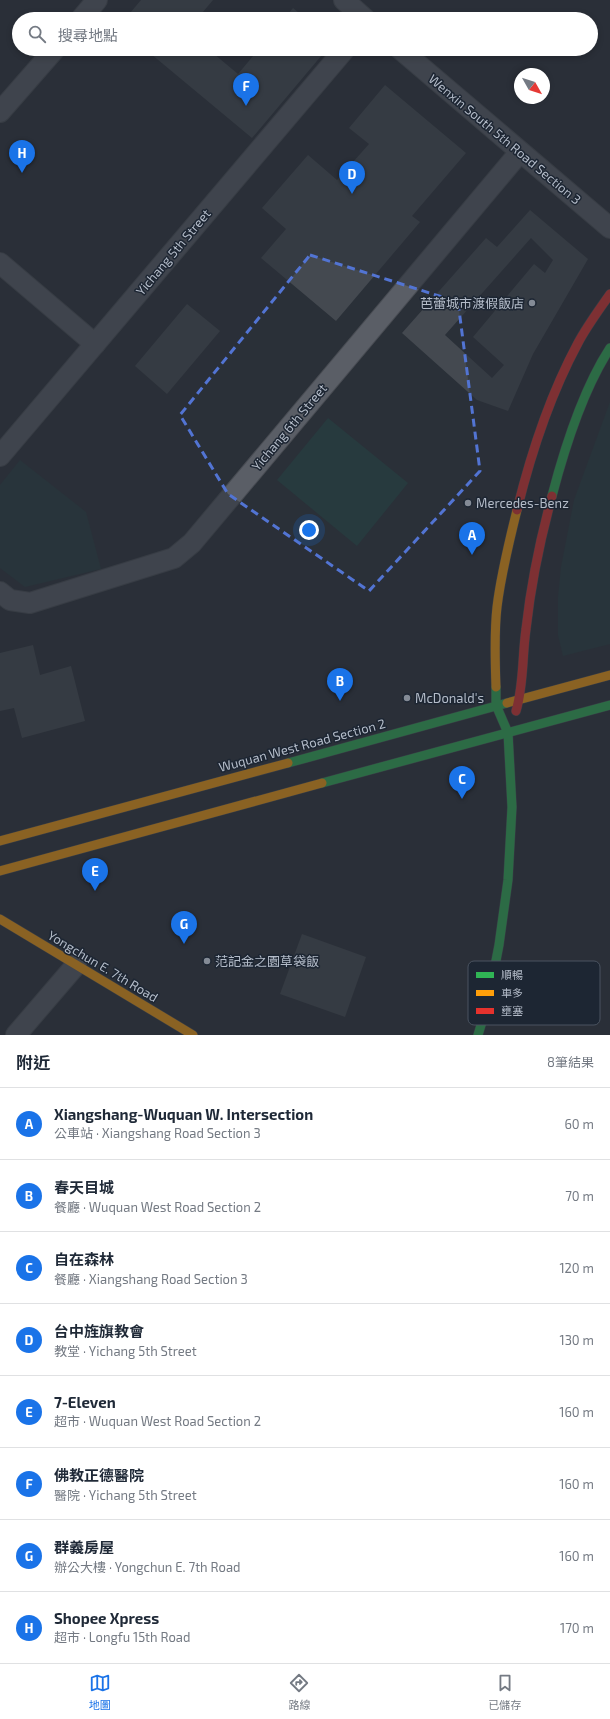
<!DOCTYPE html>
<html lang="zh-TW">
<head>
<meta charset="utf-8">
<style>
	body { margin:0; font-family:"Exo 2","Noto Sans TC",sans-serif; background:#f2f2f3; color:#1f2937 }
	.compass { position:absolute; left:514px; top:68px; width:36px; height:36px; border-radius:50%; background:#fff; box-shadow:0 2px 6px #0003; rotate:129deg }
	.you { position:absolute; left:309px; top:530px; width:14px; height:14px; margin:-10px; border:3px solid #fff; border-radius:50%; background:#1a73e8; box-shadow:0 0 0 6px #1a73e833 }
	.badge { display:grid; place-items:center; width:26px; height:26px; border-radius:50%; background:#1a73e8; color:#fff; font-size:13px; font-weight:700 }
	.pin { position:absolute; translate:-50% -33px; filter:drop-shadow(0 1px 2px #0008) }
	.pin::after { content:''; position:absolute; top:21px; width:14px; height:12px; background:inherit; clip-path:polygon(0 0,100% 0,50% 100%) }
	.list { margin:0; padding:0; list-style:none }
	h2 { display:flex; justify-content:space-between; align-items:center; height:52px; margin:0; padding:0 16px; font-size:17px }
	h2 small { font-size:13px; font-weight:400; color:#747a83 }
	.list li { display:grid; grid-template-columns:26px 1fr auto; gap:12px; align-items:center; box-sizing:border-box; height:72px; padding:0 16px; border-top:1px solid #e0e1e3 }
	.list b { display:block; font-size:15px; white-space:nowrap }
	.list p { margin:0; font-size:13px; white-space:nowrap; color:#747a83 }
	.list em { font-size:13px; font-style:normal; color:#747a83 }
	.icon { flex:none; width:22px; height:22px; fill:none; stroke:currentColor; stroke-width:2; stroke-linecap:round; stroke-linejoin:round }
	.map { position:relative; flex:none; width:610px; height:1035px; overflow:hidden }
	.search { position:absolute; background:#fff; box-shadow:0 2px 6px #0003; left:12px; right:12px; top:12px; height:44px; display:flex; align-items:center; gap:10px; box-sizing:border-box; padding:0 14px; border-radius:22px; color:#747a83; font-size:15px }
	.sheet { height:628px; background:#fff }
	nav { display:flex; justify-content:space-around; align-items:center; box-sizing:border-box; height:56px; border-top:1px solid #e0e1e3; background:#fff; font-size:11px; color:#747a83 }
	nav a { display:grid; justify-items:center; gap:2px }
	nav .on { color:#1a73e8 }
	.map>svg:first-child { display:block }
	.green { fill:#273a3e }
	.building { fill:#444950; fill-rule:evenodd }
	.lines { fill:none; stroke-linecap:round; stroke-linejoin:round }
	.street-casing { stroke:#484c53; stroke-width:22 }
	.fast-casing { stroke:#484c53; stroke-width:10 }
	.slow-casing { stroke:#484c53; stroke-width:10 }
	.jam-casing { stroke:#484c53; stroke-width:10 }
	.street { stroke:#5a5e66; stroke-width:20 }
	.fast { stroke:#30b455; stroke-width:9 }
	.slow { stroke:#ff9f0a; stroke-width:9 }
	.jam { stroke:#e5322d; stroke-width:9 }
	.marked { fill:none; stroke:#5274d3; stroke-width:3; stroke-dasharray:8 5; stroke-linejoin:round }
	.poi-dot { fill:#848b96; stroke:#1d2633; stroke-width:1.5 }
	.labels { text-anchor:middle; stroke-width:3; stroke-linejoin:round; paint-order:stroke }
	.street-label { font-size:13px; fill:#b4bcc9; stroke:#1d2633 }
	.poi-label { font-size:13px; fill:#b4bcc9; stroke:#1d2633; text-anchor:start }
	.key { fill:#1d2633; stroke:#4a5360; stroke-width:1 }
	.key-label { font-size:11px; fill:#b4bcc9 }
</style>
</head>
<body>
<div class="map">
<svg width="610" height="1035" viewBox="0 0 610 1035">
	<rect width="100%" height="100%" fill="#2a3038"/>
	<!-- green -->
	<g class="green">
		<path d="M 610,402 L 610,644 L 563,656 L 558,635 L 558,597 L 561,567 L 574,500 Z"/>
		<path d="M 328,418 L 408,483 L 357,546 L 277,480 Z"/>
		<path d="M 20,460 L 86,512 L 101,569 L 25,587 L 0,568 L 0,485 Z"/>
	</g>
	<!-- building -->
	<g class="building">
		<path d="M 141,0 L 213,0 L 197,19 L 125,19 Z"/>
		<path d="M 293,8 L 306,19 L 284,19 Z"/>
		<path d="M 145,49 L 208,49 L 238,74 L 259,49 L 327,49 L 252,138 Z"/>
		<path d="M 385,85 L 466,153 L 412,216 L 420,222 L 336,321 L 261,258 L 286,229 L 262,208 L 308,155 L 337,180 L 369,144 L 349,128 Z"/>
		<path d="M 530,210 L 588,259 L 533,354 L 508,411 L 477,400 L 402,333 L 486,238 L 497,247 ZM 531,238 L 553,260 L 545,273 L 534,264 L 473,337 L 504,365 L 492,378 L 445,335 Z"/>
		<path d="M 187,304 L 220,331 L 167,394 L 135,366 Z"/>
		<path d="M 33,645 L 40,675 L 71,666 L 85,721 L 22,738 L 14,708 L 0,711 L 0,653 Z"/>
		<path d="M 302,934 L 366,957 L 345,1017 L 280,994 Z"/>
	</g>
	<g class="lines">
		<defs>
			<g id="street">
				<path d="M 344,0 L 365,19"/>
				<path d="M 81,19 L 97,0"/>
				<path d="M 400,49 L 610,228"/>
				<path d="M 0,112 L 55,49"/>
				<path d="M 0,263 L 95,344"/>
				<path d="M 0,456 L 345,49"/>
				<path d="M 0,592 L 10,600 L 30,603 L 174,558 L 192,543 L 520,152"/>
				<path d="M 16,1035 L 76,965"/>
			</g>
			<g id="fast">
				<path d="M 552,496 C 564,450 584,388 610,348"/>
				<path d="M 288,763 L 507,703"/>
				<path d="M 322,783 L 610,705"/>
				<path d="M 478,1035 L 488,1002 L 499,945 L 508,880 L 512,807 L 508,733 L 496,705 L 496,687"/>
			</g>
			<g id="slow">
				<path d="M 496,687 C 495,661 494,633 497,607 C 501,574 509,542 517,510"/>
				<path d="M 507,703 L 610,675"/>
				<path d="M 0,841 L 288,763"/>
				<path d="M 0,871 L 322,783"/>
				<path d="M 0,919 L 193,1035"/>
			</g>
			<g id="jam">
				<path d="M 517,510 C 531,453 550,395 578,343 C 587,326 599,310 610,294"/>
				<path d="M 516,711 C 524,684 522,657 526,629 C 531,584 540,540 552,496"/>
			</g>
		</defs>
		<!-- street casing -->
		<use href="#street" class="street-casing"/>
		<!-- fast casing -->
		<use href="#fast" class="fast-casing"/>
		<!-- slow casing -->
		<use href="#slow" class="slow-casing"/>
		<!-- jam casing -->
		<use href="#jam" class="jam-casing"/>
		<!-- street -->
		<use href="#street" class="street"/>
		<!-- fast -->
		<use href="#fast" class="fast"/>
		<!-- slow -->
		<use href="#slow" class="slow"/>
		<!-- jam -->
		<use href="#jam" class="jam"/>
	</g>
	<!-- marked area -->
	<path d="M0 0H610V1035H0ZM 310,255 L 458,302 L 480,471 L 369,591 L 228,494 L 180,415 Z" fill="#2a3038" fill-opacity=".55" fill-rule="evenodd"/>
	<path class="marked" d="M 310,255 L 458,302 L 480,471 L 369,591 L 228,494 L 180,415 Z"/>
	<!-- markers -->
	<g class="poi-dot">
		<circle cx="532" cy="303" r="4"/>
		<circle cx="468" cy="503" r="4"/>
		<circle cx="407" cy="698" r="4"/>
		<circle cx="207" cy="961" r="4"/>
	</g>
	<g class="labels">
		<!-- street labels -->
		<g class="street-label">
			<text transform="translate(505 139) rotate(40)" y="5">Wenxin South 5th Road Section 3</text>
			<text transform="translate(173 252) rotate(-50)" y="5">Yichang 5th Street</text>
			<text transform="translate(289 427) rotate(-50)" y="5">Yichang 6th Street</text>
			<text transform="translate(302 745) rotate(-15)" y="5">Wuquan West Road Section 2</text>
			<text transform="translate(103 966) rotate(31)" y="5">Yongchun E. 7th Road</text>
		</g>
		<!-- poi labels -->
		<g class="poi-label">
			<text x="524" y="308" text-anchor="end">芭蕾城市渡假飯店</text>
			<text x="476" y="508">Mercedes-Benz</text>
			<text x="415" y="703">McDonald's</text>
			<text x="215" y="966">范記金之園草袋飯</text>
		</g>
	</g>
	<!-- legend -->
	<rect x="468" y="961" width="132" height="64" rx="6" class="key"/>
	<rect x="476" y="972" width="18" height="6" fill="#30b455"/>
	<rect x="476" y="990" width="18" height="6" fill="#ff9f0a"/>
	<rect x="476" y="1008" width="18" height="6" fill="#e5322d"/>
	<g class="key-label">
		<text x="501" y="979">順暢</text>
		<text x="501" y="997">車多</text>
		<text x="501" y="1015">壅塞</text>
	</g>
</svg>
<svg class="compass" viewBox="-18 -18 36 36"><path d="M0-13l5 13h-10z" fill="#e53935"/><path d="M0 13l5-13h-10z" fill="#747a83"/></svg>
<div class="you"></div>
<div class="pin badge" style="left:472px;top:555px">A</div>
<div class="pin badge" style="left:340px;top:701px">B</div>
<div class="pin badge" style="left:462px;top:799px">C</div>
<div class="pin badge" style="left:352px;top:194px">D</div>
<div class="pin badge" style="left:95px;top:891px">E</div>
<div class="pin badge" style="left:246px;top:106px">F</div>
<div class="pin badge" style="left:184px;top:944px">G</div>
<div class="pin badge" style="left:22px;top:173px">H</div>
<div class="search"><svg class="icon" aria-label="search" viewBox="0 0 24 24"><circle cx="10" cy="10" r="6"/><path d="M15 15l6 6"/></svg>搜尋地點</div>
</div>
<section class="sheet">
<h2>附近<small>8筆結果</small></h2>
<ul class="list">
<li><span class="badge">A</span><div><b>Xiangshang-Wuquan W. Intersection</b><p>公車站 · Xiangshang Road Section 3</p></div><em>60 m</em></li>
<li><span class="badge">B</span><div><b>春天目城</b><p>餐廳 · Wuquan West Road Section 2</p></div><em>70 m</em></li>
<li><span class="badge">C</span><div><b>自在森林</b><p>餐廳 · Xiangshang Road Section 3</p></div><em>120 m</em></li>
<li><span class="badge">D</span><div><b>台中旌旗教會</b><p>教堂 · Yichang 5th Street</p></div><em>130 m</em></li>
<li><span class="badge">E</span><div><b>7-Eleven</b><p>超市 · Wuquan West Road Section 2</p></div><em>160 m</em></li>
<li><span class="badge">F</span><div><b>佛教正德醫院</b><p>醫院 · Yichang 5th Street</p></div><em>160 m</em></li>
<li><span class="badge">G</span><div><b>群義房屋</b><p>辦公大樓 · Yongchun E. 7th Road</p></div><em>160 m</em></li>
<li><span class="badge">H</span><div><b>Shopee Xpress</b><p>超市 · Longfu 15th Road</p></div><em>170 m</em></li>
</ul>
</section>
<nav>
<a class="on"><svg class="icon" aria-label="map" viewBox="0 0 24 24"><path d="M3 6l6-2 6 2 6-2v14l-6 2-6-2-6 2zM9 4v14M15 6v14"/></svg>地圖</a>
<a><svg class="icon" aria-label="directions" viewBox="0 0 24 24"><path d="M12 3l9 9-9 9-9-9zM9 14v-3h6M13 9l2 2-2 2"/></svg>路線</a>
<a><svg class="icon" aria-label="saved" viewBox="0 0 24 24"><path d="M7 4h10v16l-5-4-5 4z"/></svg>已儲存</a>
</nav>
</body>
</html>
